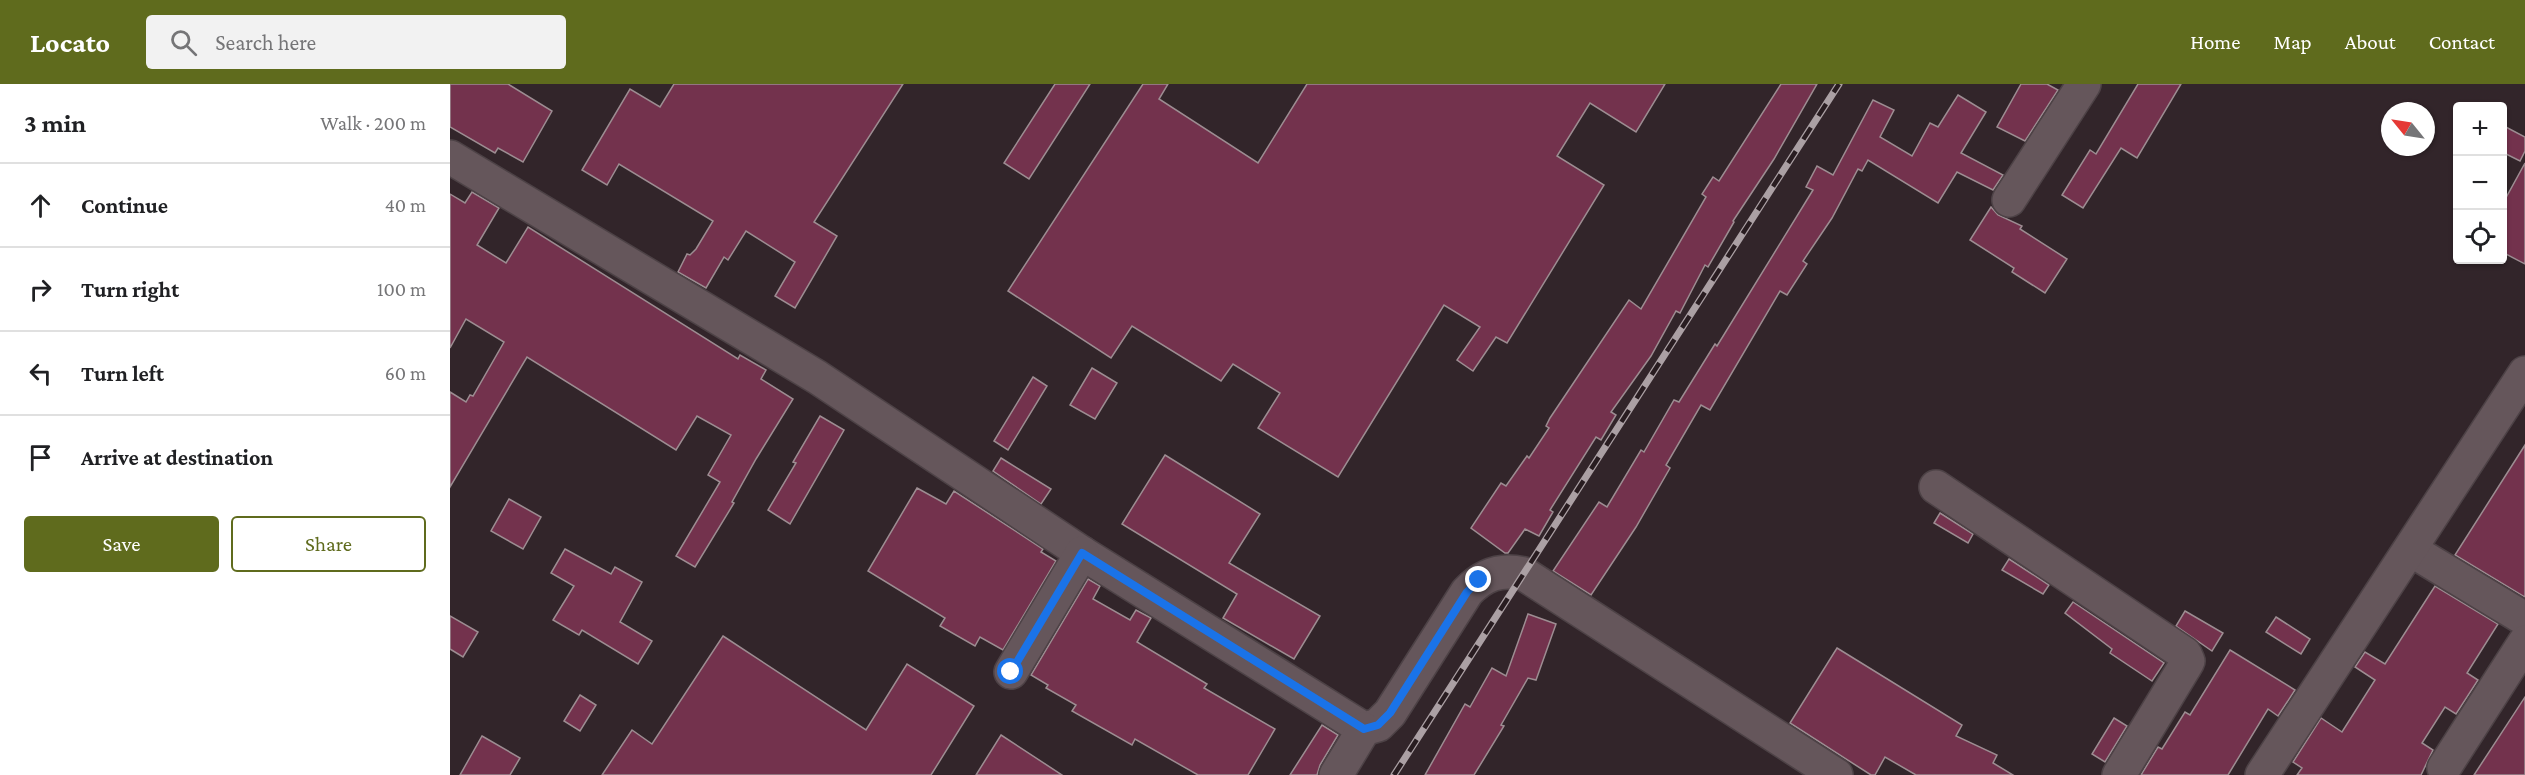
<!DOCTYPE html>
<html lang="en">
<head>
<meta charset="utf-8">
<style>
	body { margin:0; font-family:"Crimson Pro",serif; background:#f2f2f2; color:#202124 }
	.controls { position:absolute; right:18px; top:18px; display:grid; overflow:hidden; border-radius:6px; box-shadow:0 2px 4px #0004 }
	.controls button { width:54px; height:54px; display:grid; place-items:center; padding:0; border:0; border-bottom:2px solid #e0e0e0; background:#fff; color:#202124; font:30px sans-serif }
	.compass { position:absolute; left:1931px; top:18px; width:54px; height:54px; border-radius:50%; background:#fff; box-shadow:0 2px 4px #0004; rotate:300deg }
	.stop { position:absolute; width:18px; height:18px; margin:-14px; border:4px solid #1a73e8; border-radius:50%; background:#fff }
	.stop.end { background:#1a73e8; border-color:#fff; box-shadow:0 2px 6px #0008 }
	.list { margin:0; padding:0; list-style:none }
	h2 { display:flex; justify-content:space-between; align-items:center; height:78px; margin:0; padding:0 24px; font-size:26px }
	h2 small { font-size:20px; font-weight:400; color:#757577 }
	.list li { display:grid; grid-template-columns:39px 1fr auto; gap:18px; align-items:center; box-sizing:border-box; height:84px; padding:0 24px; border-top:2px solid #e0e0e0 }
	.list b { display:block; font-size:22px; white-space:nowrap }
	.list em { font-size:20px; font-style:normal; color:#757577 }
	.actions { display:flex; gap:12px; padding:18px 24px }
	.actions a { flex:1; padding:14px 0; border:2px solid #5f6b1d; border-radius:6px; text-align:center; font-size:21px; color:#5f6b1d }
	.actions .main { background:#5f6b1d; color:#fff }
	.icon { flex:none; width:33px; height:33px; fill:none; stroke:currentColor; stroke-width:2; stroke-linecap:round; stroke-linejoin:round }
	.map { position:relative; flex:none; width:2075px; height:691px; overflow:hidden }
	header { display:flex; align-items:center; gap:36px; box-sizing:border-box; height:84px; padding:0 30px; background:#5f6b1d; color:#fff }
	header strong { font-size:28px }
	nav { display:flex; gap:33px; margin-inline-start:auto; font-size:21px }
	.search { width:420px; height:54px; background:#f2f2f2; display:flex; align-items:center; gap:15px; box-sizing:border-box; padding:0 21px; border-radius:6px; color:#757577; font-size:22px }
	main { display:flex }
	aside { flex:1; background:#fff }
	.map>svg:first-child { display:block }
	.building { fill:#73324d; stroke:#9d8d92; stroke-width:1.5 }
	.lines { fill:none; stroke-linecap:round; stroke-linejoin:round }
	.minor-casing { stroke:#4d4246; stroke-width:36 }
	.minor { stroke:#65565b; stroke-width:33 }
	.rail-casing { stroke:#aba0a4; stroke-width:7 }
	.rail { stroke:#281c20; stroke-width:4.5; stroke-dasharray:14; stroke-linecap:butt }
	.route { stroke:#1a73e8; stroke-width:8 }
</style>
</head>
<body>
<header>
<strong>Locato</strong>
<div class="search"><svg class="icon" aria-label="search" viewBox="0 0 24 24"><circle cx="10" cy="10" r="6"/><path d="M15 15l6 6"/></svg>Search here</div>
<nav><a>Home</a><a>Map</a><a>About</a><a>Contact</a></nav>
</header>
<main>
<aside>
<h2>3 min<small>Walk · 200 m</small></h2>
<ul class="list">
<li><svg class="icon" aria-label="ahead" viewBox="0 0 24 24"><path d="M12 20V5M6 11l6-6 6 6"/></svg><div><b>Continue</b></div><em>40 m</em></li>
<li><svg class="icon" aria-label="right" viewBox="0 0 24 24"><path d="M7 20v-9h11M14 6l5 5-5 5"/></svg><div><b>Turn right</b></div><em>100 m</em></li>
<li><svg class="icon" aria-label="left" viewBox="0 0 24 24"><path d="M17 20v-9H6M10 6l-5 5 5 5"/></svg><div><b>Turn left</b></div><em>60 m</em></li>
<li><svg class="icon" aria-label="arrive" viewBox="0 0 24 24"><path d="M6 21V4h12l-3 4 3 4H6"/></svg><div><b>Arrive at destination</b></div></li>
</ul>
<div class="actions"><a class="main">Save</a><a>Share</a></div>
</aside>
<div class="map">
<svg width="2075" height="691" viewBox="0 0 2075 691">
	<rect width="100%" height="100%" fill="#32252a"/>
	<!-- building -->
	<g class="building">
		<path d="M 0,0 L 58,0 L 102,27 L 73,78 L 48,64 L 45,69 L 0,43 Z"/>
		<path d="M 224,0 L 453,0 L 364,138 L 387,152 L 345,224 L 325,212 L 345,178 L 296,147 L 278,176 L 274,173 L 256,204 L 228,188 L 237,170 L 240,171 L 246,165 L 263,137 L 169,80 L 157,101 L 132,86 L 180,5 L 210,23 Z"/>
		<path d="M 605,0 L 640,0 L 579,95 L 554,79 Z"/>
		<path d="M 693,0 L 718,0 L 709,15 L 808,79 L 857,0 L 1215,0 L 1186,48 L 1140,19 L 1107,72 L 1154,101 L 1057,259 L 1046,253 L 1023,287 L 1007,276 L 1030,243 L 994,221 L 888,393 L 808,344 L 830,309 L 783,280 L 771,297 L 682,242 L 661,274 L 558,207 Z"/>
		<path d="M 1331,0 L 1367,0 L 1324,75 L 1283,137 L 1284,138 L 1258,183 L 1255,181 L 1230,229 L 1226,227 L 1201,272 L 1161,328 L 1166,331 L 1151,356 L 1146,353 L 1100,426 L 1103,428 L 1089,452 L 1075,445 L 1058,469 L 1055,469 L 1021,444 L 1051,399 L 1056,402 L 1077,372 L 1079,374 L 1099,344 L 1096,342 L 1100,334 L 1179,216 L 1191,225 L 1256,113 L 1252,110 L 1263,93 L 1269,97 Z"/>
		<path d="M 1571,0 L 1597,0 L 1608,6 L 1575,57 L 1547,43 Z"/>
		<path d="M 1688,0 L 1731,0 L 1687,74 L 1671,64 L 1633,124 L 1612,111 L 1640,66 L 1646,70 Z"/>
		<path d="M 1508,11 L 1536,28 L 1511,69 L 1553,91 L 1543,106 L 1507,88 L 1488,119 L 1418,76 L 1412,87 L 1408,85 L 1382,134 L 1353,177 L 1357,180 L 1337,211 L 1330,207 L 1260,326 L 1251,321 L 1216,381 L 1220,384 L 1186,443 L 1141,511 L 1103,487 L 1149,418 L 1157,423 L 1191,366 L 1194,368 L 1224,316 L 1229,318 L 1265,260 L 1267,262 L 1363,106 L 1356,103 L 1367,82 L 1383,91 L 1423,16 L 1444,26 L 1430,53 L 1462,72 L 1480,39 L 1488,43 Z"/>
		<path d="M 2052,41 L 2075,53 L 2075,67 L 2070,77 L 2052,68 Z"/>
		<path d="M 2075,79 L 2075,180 L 2052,168 L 2052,121 Z"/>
		<path d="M 22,108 L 49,124 L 27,161 L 56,179 L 78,143 L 288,275 L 290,271 L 316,286 L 311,295 L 343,315 L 306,375 L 282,418 L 284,419 L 245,483 L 226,472 L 270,398 L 258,391 L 281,351 L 247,332 L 226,366 L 77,273 L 0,403 L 0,308 L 16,318 L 20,311 L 23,312 L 54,258 L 16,235 L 0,264 L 0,110 L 15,119 Z"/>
		<path d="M 1541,123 L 1548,131 L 1572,142 L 1570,145 L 1617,175 L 1595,209 L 1562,188 L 1564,184 L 1520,156 Z"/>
		<path d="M 642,284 L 667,299 L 645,335 L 620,321 Z"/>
		<path d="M 583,293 L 597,302 L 558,366 L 544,357 Z"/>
		<path d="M 370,332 L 394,346 L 340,440 L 318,426 L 346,379 L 343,378 Z"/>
		<path d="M 2075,361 L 2075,513 L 2005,471 Z"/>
		<path d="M 715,371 L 810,430 L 779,479 L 870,532 L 844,575 L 773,534 L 787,510 L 672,440 Z"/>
		<path d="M 551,374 L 601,405 L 591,420 L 543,387 Z"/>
		<path d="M 467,404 L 496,420 L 504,407 L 593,465 L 591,468 L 606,477 L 553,566 L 530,553 L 525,562 L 490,542 L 495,534 L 418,487 Z"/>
		<path d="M 59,415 L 91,433 L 73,465 L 41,447 Z"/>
		<path d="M 1490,429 L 1523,450 L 1518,459 L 1484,439 Z"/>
		<path d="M 115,465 L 161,490 L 165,483 L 192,498 L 170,538 L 202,557 L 188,580 L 132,546 L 129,551 L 103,536 L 124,502 L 101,489 Z"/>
		<path d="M 1559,475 L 1599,501 L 1593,510 L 1552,486 Z"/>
		<path d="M 638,495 L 650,502 L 643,515 L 680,536 L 686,526 L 701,534 L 687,558 L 757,600 L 754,604 L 825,645 L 798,691 L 748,691 L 685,655 L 682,661 L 622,627 L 626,621 L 596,604 L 598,601 L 581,591 Z"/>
		<path d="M 1985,502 L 2048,540 L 2017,589 L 2028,596 L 2006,630 L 1995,623 L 1972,659 L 1983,666 L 1971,691 L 1847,691 L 1852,684 L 1843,678 L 1871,634 L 1892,648 L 1925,596 L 1905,583 L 1915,568 L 1935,580 Z"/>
		<path d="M 1623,518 L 1714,579 L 1702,597 L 1660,569 L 1662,565 L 1615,529 Z"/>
		<path d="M 1735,527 L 1773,549 L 1762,567 L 1726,542 Z"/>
		<path d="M 1078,530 L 1106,540 L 1086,596 L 1078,594 L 1051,641 L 1054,642 L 1024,691 L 975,691 L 1015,620 L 1020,623 L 1042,584 L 1056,592 Z"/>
		<path d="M 0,532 L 28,548 L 13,573 L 0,565 Z"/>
		<path d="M 1826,533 L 1860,555 L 1851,570 L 1816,548 Z"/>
		<path d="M 273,552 L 416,646 L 457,580 L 524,622 L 481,691 L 152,691 L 182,646 L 202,660 Z"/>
		<path d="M 1387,564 L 1512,641 L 1506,652 L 1547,671 L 1543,679 L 1563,691 L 1466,691 L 1435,673 L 1425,691 L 1421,691 L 1340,639 Z"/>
		<path d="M 1780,566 L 1845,606 L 1828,632 L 1818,625 L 1778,691 L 1691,691 L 1708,663 L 1712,665 L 1735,628 L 1740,631 Z"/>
		<path d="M 130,611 L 146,621 L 130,647 L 114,637 Z"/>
		<path d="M 2075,613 L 2075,691 L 2024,691 Z"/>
		<path d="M 1664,634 L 1677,642 L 1655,678 L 1642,670 Z"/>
		<path d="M 872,641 L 888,651 L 870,681 L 867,691 L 840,691 Z"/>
		<path d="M 551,651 L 612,691 L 526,691 Z"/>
		<path d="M 32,652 L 70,674 L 60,691 L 10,691 Z"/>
	</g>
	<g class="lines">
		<defs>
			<g id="minor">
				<path d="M 0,73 L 367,293 L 632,469 L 914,645 L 928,641 L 940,629 L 1017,508 C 1033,491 1050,484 1074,490 L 1386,691"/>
				<path d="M 1559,116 L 1634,0"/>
				<path d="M 1486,403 L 1735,570 L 1738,577 L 1734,584 L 1669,691"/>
				<path d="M 1961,466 L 2075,535"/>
				<path d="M 561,588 L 632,469"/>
				<path d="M 1994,684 L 2075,558"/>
				<path d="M 886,691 L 914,645"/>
				<path d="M 1812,691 L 2075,289"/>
			</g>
		</defs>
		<!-- minor casing -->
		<use href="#minor" class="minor-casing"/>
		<!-- minor -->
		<use href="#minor" class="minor"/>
		<defs>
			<path id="rail" d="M 944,691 L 1389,0"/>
		</defs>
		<!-- rail casing -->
		<use href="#rail" class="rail-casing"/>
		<!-- rail -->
		<use href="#rail" class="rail"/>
	</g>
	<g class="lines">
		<!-- route -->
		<path class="route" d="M 561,588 L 632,469 L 914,645 L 928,641 L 940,629 L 1017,508 L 1029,496"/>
	</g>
</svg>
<div class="controls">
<button>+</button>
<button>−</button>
<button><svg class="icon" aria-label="locate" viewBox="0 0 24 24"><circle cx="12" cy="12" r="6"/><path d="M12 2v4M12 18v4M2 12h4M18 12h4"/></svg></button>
</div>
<svg class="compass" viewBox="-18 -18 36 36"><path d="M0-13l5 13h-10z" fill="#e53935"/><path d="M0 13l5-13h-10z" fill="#757577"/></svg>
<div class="stop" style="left:561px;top:588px"></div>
<div class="stop end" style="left:1029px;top:496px"></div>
</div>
</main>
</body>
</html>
